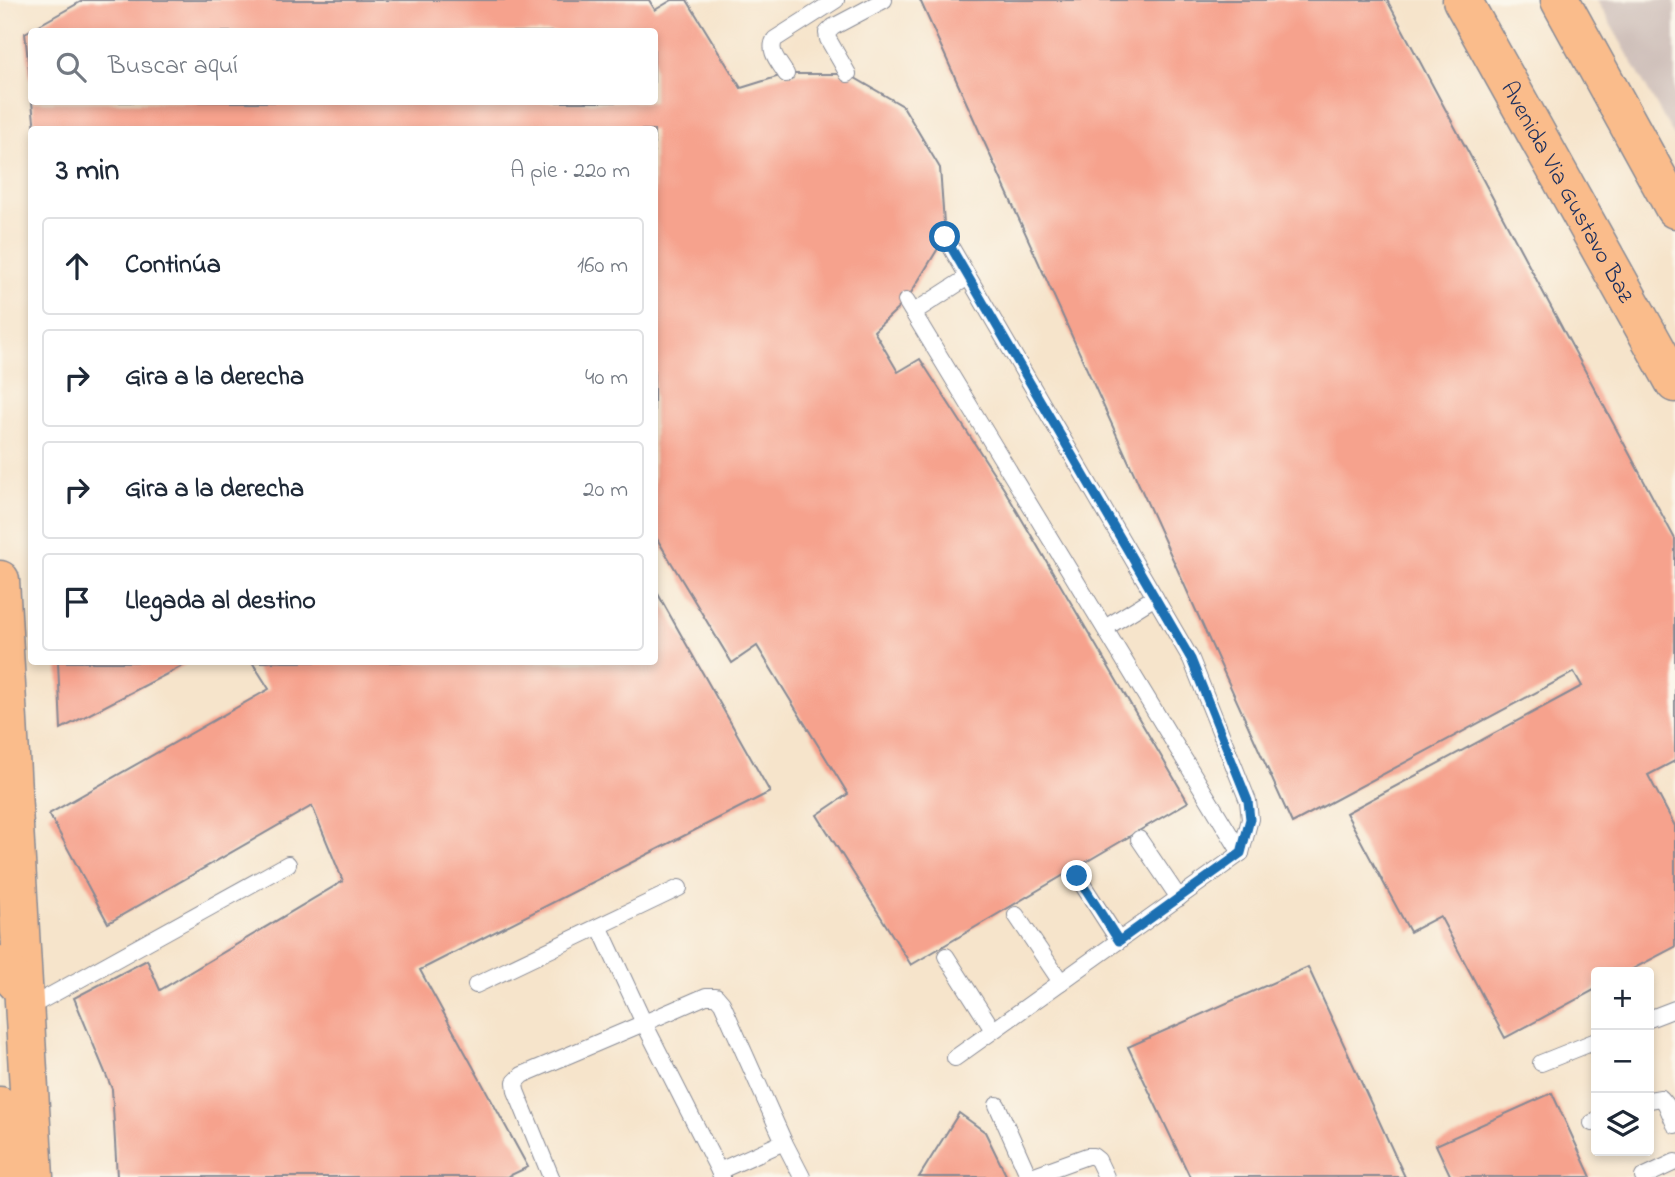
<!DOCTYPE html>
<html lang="es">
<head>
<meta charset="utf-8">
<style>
	body { margin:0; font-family:"Indie Flower",sans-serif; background:#f6f6f7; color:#1f2937 }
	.controls { position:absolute; right:21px; bottom:21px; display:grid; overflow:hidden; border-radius:7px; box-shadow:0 4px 10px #0003 }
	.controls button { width:63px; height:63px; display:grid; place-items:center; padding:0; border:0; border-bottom:2px solid #e0e1e3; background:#fff; color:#1f2937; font:35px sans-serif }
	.stop { position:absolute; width:21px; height:21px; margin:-16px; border:5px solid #1f6fb2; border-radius:50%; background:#fff }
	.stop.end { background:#1f6fb2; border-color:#fff; box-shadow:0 2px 7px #0008 }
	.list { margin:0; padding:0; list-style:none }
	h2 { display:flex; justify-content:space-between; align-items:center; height:91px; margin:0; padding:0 28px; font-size:30px }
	h2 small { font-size:23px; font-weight:400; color:#747a83 }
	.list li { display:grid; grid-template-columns:46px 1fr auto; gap:21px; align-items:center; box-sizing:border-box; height:98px; margin:0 14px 14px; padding:0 14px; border:2px solid #e0e1e3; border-radius:7px }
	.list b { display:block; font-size:26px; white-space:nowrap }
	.list em { font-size:23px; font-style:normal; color:#747a83 }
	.icon { flex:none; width:38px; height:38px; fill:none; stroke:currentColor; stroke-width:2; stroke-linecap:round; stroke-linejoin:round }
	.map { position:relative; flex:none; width:1675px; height:1177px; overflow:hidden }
	.search { position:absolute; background:#fff; box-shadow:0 4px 10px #0003; left:28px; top:28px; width:630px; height:77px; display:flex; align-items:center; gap:18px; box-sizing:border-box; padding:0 24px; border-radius:7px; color:#747a83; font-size:26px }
	.panel { position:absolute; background:#fff; box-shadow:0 4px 10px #0003; left:28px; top:126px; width:630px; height:539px; border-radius:7px }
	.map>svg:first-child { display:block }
	.industrial { fill:#cfc0ba }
	.building { fill:#f6a28d }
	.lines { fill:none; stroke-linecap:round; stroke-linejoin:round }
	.lane-casing { stroke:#888a94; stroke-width:18 }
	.primary-casing { stroke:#888a94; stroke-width:41 }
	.highway-casing { stroke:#888a94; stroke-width:41 }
	.lane { stroke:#fff; stroke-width:16 }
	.primary { stroke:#fabc8b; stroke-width:38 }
	.highway { stroke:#fabc8b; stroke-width:38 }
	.route { stroke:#1f6fb2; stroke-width:9 }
	.labels { text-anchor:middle; stroke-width:7; stroke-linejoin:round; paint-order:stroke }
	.street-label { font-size:24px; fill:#1b2f5e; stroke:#fbf7ec }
</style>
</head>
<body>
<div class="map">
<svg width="1675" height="1177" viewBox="0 0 1675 1177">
	<rect width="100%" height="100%" fill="#fbf7ec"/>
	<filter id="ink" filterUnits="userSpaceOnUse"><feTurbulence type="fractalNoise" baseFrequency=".0143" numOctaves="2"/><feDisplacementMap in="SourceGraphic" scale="14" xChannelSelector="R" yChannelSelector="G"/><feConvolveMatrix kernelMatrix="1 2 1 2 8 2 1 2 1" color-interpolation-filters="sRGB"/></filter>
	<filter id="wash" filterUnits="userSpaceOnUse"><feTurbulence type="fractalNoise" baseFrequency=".00686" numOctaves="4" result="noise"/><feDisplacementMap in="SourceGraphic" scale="28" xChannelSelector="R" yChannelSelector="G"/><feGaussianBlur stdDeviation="1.57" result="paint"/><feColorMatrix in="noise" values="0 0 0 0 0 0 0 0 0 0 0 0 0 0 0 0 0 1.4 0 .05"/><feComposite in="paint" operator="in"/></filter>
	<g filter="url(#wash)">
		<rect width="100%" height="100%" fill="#f6e4cb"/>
		<!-- industrial -->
		<path class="industrial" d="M 1597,0 L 1675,0 L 1675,138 Z"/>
		<g id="blocks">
			<!-- building -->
			<g class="building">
				<path d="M 84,0 L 649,0 L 655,10 L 672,0 L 687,0 L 741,88 L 786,74 L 848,74 L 903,106 L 940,168 L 945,237 L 906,301 L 874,331 L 898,372 L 920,359 L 1004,489 L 1188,802 L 911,965 L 817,815 L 848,794 L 757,646 L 732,663 L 654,534 L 654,130 L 35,130 L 32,102 L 654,102 L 654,32 L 32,32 L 32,79 L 30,79 L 25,33 Z"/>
				<path d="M 920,0 L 1387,0 L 1675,539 L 1675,761 L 1648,775 L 1675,826 L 1675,947 L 1627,972 L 1596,972 L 1596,989 L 1505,1038 L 1440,916 L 1410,932 L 1346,813 L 1582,686 L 1574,672 L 1292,823 Z"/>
				<path d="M 654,587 L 770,792 L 420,970 L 528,1167 L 507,1177 L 117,1177 L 112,1089 L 74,998 L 147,960 L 160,990 L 343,881 L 312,806 L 108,923 L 49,814 L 269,689 L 252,662 L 654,662 Z"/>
				<path d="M 58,662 L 190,662 L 61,729 Z"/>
				<path d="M 1308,967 L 1405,1177 L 1190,1177 L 1128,1047 Z"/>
				<path d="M 1552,1093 L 1591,1177 L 1451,1177 L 1436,1145 Z"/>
				<path d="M 959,1113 L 985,1132 L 1007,1177 L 919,1177 Z"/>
			</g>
		</g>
	</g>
	<g filter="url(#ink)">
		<use href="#blocks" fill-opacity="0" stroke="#888a94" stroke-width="2"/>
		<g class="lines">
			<defs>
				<g id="lane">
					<path d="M 786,74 C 780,63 767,51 775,39 L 836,0"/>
					<path d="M 848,74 L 828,39 L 827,33 L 833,27 L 884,0"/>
					<path d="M 945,237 L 1191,659 L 1248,801 L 1250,819 L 1241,853 L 955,1058"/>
					<path d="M 906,301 L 1241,853"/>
					<path d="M 914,312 L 968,277"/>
					<path d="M 1105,628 L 1155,597"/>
					<path d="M 1139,839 L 1179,898"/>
					<path d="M 1077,876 L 1119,941"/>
					<path d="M 1016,915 L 1061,982"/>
					<path d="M 600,928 L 644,1023 L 706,996 L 716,996 L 722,1003 L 784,1142"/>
					<path d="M 946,956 L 993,1030"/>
					<path d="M 476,985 L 679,888"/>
					<path d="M 26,1009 L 288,864"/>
					<path d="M 1649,1019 L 1675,1009"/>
					<path d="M 1541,1063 L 1596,1041"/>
					<path d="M 1649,1100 L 1661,1098 L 1666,1104 L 1675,1125"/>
					<path d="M 997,1105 L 1029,1177"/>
					<path d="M 1592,1123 L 1596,1121"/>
					<path d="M 719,1171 L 784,1142 L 802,1177"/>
					<path d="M 551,1177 L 516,1091 L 515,1082 L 522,1075 L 644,1023 L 722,1177"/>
					<path d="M 1029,1177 L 1087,1156 L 1093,1156 L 1098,1160 L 1106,1177"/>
					<path d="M 1643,1177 L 1675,1162"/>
				</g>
				<g id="primary">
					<path id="s1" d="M 1462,0 L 1675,383"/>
					<path d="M 1560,0 L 1675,209"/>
					<path d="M 0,580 L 34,1177"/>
				</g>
				<g id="highway">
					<path d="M 0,965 L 23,989"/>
					<path d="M 0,1106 L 4,1177"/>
				</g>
			</defs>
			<!-- lane casing -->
			<use href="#lane" class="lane-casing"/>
			<!-- primary casing -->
			<use href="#primary" class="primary-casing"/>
			<!-- highway casing -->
			<use href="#highway" class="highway-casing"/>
			<!-- lane -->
			<use href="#lane" class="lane"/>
			<!-- primary -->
			<use href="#primary" class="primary"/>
			<!-- highway -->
			<use href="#highway" class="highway"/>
		</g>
	</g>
	<g class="lines" filter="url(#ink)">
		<!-- route -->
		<path class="route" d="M 945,237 L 1191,659 L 1248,801 L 1250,819 L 1241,853 L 1119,941 L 1077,876"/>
	</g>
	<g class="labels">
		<!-- street labels -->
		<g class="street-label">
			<text dy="8" stroke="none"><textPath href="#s1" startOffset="219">Avenida Via Gustavo Baz</textPath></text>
		</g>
	</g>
</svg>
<div class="controls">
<button>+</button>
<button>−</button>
<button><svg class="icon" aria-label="layers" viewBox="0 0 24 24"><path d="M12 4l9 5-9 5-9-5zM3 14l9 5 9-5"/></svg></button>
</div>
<div class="stop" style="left:945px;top:237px"></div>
<div class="stop end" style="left:1077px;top:876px"></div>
<div class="search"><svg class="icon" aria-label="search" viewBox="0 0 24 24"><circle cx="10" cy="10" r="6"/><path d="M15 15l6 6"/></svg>Buscar aquí</div>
<section class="panel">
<h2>3 min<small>A pie · 220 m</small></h2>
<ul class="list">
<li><svg class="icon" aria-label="ahead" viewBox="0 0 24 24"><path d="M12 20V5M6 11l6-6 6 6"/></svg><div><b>Continúa</b></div><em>160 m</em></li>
<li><svg class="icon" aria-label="right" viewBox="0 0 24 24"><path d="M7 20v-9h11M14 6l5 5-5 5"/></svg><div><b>Gira a la derecha</b></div><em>40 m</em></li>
<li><svg class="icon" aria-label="right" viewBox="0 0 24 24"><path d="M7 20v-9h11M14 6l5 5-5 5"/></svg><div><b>Gira a la derecha</b></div><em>20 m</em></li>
<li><svg class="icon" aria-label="arrive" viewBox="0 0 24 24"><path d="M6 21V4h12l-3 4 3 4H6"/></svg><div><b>Llegada al destino</b></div></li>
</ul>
</section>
</div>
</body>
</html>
